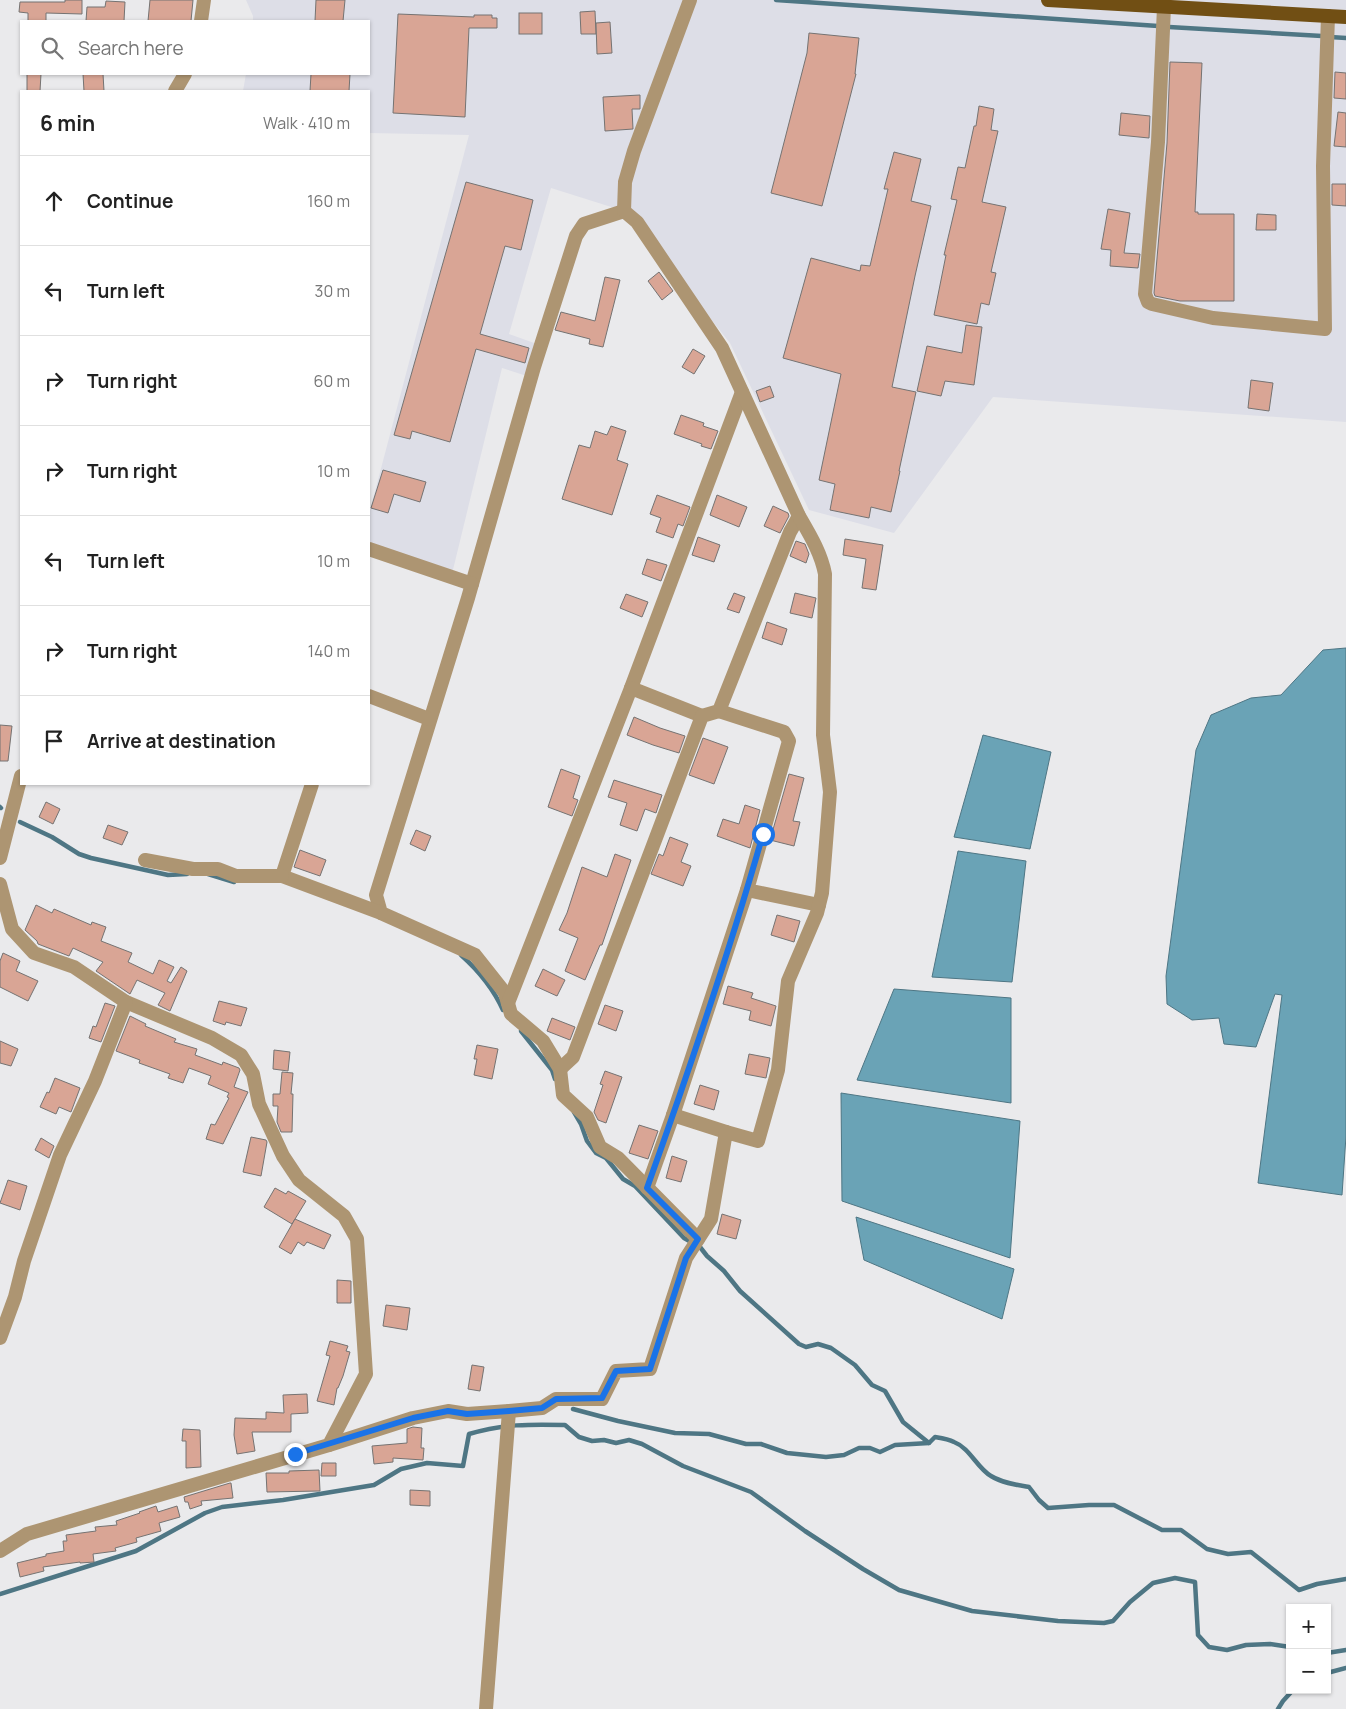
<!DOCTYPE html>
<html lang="en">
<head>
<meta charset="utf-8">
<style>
	body { margin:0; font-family:Manrope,sans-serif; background:#f2f2f2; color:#222 }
	.controls { position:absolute; right:15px; bottom:15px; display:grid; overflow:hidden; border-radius:0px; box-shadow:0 1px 4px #0004 }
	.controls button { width:45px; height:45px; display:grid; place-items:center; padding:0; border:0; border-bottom:1px solid #e0e0e0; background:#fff; color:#222; font:25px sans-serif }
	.stop { position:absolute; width:15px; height:15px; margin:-11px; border:4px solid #1a73e8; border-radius:50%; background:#fff }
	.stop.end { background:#1a73e8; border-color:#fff; box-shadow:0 1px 5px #0008 }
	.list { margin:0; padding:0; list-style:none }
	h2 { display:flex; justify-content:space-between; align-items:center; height:65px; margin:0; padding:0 20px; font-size:21px }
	h2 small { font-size:16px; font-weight:400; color:#767676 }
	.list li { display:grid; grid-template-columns:32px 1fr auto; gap:15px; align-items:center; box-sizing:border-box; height:90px; padding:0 20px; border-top:1px solid #e0e0e0 }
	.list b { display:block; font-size:19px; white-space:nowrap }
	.list em { font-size:16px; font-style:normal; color:#767676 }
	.icon { flex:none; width:28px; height:28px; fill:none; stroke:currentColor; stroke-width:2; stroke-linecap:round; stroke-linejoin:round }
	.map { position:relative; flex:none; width:1346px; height:1709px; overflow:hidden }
	.search { position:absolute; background:#fff; box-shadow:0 1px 4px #0004; left:20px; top:20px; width:350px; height:55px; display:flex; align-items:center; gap:12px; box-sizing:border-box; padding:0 18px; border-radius:0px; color:#767676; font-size:19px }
	.panel { position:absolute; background:#fff; box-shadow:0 1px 4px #0004; left:20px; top:90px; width:350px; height:695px; border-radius:0px }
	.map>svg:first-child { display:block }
	.built { fill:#dddee7 }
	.water { fill:#6aa3b6; stroke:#4e7684 }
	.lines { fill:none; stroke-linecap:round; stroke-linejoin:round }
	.stream { stroke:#4e7684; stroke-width:4.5 }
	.building { fill:#d9a595; stroke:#757372 }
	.minor { stroke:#ad9572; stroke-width:14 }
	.primary { stroke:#714f14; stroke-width:14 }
	.route { stroke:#1a73e8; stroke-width:6 }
</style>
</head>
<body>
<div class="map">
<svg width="1346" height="1709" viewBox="0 0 1346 1709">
	<rect width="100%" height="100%" fill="#eaeaec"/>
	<!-- built -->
	<path class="built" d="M 246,0 L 1346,0 L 1346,422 L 993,397 L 894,533 L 809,510 L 730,343 L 624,211 L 551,188 L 509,334 L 537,344 L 527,376 L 502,368 L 451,578 L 369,549 L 369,514 L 469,135 L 369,133 L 369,91 L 243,91 L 246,74 L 369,74 L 369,21 L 253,21 L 253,16 Z"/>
	<!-- water -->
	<g class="water">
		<path d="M 1346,648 L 1346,1136 L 1342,1195 L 1258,1183 L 1282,995 L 1275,994 L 1256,1047 L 1224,1044 L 1219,1018 L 1192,1020 L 1167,1004 L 1166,976 L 1196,750 L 1211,715 L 1251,698 L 1281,695 L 1323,650 Z"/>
		<path d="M 983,735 L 1051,752 L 1030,849 L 954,837 Z"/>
		<path d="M 958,851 L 1026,861 L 1012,982 L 932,977 Z"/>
		<path d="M 894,989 L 1011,998 L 1011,1103 L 857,1080 Z"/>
		<path d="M 841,1093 L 1020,1121 L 1010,1258 L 842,1201 Z"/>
		<path d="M 856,1217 L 1014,1269 L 1002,1319 L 864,1260 Z"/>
	</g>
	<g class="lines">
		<!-- stream -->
		<g class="stream">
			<path d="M 776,0 L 1158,26"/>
			<path d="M 1169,27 L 1322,36"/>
			<path d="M 1330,37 L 1346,38"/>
			<path d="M 0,807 L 1,808"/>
			<path d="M 20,822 L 52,837 L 79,854 L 91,858 L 168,875 L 187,874"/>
			<path d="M 208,874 L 234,882"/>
			<path d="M 461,955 C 479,971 493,988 503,1010"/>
			<path d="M 521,1031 L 552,1070 L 555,1079"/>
			<path d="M 574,1112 L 581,1124 L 587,1141 L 596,1153 L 606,1158 L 623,1179 L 635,1186 L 684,1238 L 700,1247 L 707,1256 L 724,1271 L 740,1291 L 799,1344 L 806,1347 L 818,1344 L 831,1348 L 855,1365 L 872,1385 L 885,1391 L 903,1422 L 929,1443 L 935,1437 C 941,1438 948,1439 954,1442 C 970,1448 977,1468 991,1476 C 1002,1483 1017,1485 1029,1487 L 1039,1500 L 1048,1508 L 1089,1505 L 1114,1505 L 1162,1530 L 1181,1530 L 1207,1549 L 1228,1554 L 1251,1552 L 1299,1590 L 1317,1584 L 1346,1579"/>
			<path d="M 573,1409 L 618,1421 L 675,1433 L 709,1434 L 746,1444 L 761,1444 L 787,1453 L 826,1457 L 844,1455 L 859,1448 L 870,1448 L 880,1452 L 895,1445 L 929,1443"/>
			<path d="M 0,1594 L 136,1551 L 205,1513 L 222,1507 L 283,1500 L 374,1485 L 401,1469 L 427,1463 L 463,1466 L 469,1434 C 503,1424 530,1424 565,1425 L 579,1437 L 592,1441 L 604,1440 L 616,1443 L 629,1440 L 642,1444 L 683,1466 L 751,1492 L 805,1531 L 863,1569 L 899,1590 L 972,1611 L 1058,1621 L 1104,1623 L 1113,1621 L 1130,1602 L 1153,1583 L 1175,1578 L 1195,1582 L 1198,1635 L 1209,1647 L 1227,1650 L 1246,1645 L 1270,1644 L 1290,1647"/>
			<path d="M 1327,1653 L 1346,1650"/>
			<path d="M 1327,1673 L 1346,1668"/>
			<path d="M 1278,1709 L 1283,1701 L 1293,1690"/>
		</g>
	</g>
	<!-- building -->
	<g class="building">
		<path d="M 65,0 L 82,0 L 82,14 L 46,13 L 46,21 L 28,21 L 28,13 L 19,12 L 20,2 L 65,2 Z"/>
		<path d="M 150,0 L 193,0 L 191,21 L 148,21 Z"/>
		<path d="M 316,0 L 345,0 L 343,21 L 315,21 Z"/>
		<path d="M 106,1 L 125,2 L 124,21 L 86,21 L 87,7 L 105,7 Z"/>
		<path d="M 595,11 L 596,34 L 581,34 L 580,12 Z"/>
		<rect x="519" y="13" width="23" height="21"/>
		<path d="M 398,14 L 474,17 L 474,15 L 492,15 L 492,18 L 497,18 L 497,28 L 469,28 L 465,117 L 393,113 Z"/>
		<path d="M 610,22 L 612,53 L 597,54 L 596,23 Z"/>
		<path d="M 809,33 L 859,38 L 855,74 L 856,74 L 822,206 L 771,193 L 807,53 Z"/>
		<path d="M 1170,62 L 1202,63 L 1195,212 L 1198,212 L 1198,214 L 1234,214 L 1234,301 L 1180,301 L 1155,296 L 1154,293 L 1167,143 Z"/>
		<path d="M 1335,72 L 1346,73 L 1346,99 L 1334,98 Z"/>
		<path d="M 27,74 L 41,74 L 40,91 L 27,91 Z"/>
		<path d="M 83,74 L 103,74 L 104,91 L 84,91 Z"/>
		<path d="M 311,74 L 350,74 L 349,91 L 310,91 Z"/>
		<path d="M 640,95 L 640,109 L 632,109 L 633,129 L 605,131 L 603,97 Z"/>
		<path d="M 979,106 L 994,109 L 991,130 L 998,131 L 982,202 L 1006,207 L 991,272 L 996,273 L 989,305 L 981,303 L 977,324 L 934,315 L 946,255 L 944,255 L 957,200 L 951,199 L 958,167 L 965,168 L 974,126 L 976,126 Z"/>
		<path d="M 1338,112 L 1346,113 L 1346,147 L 1334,146 Z"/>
		<path d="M 1121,113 L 1150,116 L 1149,138 L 1119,135 Z"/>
		<path d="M 894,152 L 921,159 L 911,201 L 931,206 L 915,276 L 892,387 L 916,392 L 899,471 L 900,471 L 891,512 L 871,507 L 869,518 L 830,510 L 835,484 L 819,480 L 841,374 L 783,358 L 811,258 L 860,271 L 861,265 L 870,266 L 888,189 L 884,189 Z"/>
		<path d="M 466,182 L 533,200 L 521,250 L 505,246 L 480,334 L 529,348 L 525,363 L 476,349 L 450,442 L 412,431 L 410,439 L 394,435 Z"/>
		<path d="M 1332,184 L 1346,184 L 1346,206 L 1332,205 Z"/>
		<path d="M 1108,209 L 1130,213 L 1124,253 L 1140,254 L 1138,268 L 1110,266 L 1111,250 L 1101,249 Z"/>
		<path d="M 1257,214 L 1276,215 L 1276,230 L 1256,230 Z"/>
		<path d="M 659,272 L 673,291 L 662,300 L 648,281 Z"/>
		<path d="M 605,277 L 620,280 L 603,347 L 589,344 L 590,339 L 555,330 L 561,312 L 595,321 Z"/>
		<path d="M 966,325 L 982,327 L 974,385 L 945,381 L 941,396 L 917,391 L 927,346 L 962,353 Z"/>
		<path d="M 693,349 L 705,356 L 694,374 L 682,367 Z"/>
		<path d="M 1251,380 L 1273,383 L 1269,411 L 1248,408 Z"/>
		<path d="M 770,386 L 774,397 L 760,402 L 756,391 Z"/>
		<path d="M 681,415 L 704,423 L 703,426 L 718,431 L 711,449 L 701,446 L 702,444 L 674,434 Z"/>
		<path d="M 611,426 L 626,431 L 617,460 L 628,464 L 612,515 L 562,499 L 579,445 L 590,448 L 595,431 L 607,435 Z"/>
		<path d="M 383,470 L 426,482 L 420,502 L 394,494 L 388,513 L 371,508 Z"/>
		<path d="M 657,495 L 690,507 L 683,526 L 678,524 L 673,538 L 656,532 L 661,518 L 650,514 Z"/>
		<path d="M 717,495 L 747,507 L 739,527 L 710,515 Z"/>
		<path d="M 773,506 L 788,513 L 789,516 L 780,533 L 764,526 Z"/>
		<path d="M 698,537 L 720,545 L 714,562 L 692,555 Z"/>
		<path d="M 845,539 L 883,545 L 876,590 L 862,588 L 866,559 L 843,555 Z"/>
		<path d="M 796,541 L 805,544 L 809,554 L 806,563 L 790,556 Z"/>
		<path d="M 647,559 L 667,565 L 661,581 L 642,574 Z"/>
		<path d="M 734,593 L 745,597 L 739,613 L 727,609 Z"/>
		<path d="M 795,593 L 816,598 L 812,618 L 790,613 Z"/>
		<path d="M 626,594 L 648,602 L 642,617 L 620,608 Z"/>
		<path d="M 767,622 L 787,629 L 782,645 L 762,638 Z"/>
		<path d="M 634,717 L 660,728 L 685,736 L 679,753 L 653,745 L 627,735 Z"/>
		<path d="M 0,725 L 12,726 L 8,761 L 0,761 Z"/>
		<path d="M 703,738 L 728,747 L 714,784 L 689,775 Z"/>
		<path d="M 561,769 L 580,776 L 573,798 L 578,800 L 572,816 L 548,807 Z"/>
		<path d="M 789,774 L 804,778 L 793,821 L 800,822 L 794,846 L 770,840 Z"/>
		<path d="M 614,780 L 662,795 L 656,813 L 645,809 L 637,831 L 620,825 L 627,803 L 608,797 Z"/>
		<path d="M 46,802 L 60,809 L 53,824 L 39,817 Z"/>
		<path d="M 745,805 L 760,810 L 750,848 L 717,836 L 723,819 L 739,824 Z"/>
		<path d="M 108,825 L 128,832 L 122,845 L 103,838 Z"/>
		<path d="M 416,830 L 431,836 L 425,851 L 410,844 Z"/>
		<path d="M 670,837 L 688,844 L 681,862 L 691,866 L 683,886 L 651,874 L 659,854 L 663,856 Z"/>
		<path d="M 300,850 L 326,860 L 320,876 L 294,867 Z"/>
		<path d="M 615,854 L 631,860 L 602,945 L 600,945 L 585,980 L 565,971 L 578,938 L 559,930 L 567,913 L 582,867 L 607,877 Z"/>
		<path d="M 36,905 L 52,913 L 54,909 L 91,925 L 92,922 L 106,927 L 101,941 L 132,953 L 128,962 L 153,974 L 159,960 L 174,967 L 167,981 L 171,983 L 181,967 L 187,971 L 170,1011 L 158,1005 L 165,993 L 137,980 L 130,994 L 96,971 L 103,962 L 73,948 L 69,956 L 38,944 L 37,941 L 25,930 Z"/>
		<path d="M 777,915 L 800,921 L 794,942 L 771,935 Z"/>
		<path d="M 3,953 L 20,961 L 16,971 L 38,981 L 28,1001 L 0,987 L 0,961 Z"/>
		<path d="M 543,969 L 565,980 L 557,996 L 535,986 Z"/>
		<path d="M 728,986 L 753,993 L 751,998 L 776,1006 L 771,1026 L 749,1020 L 751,1011 L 723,1004 Z"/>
		<path d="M 219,1001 L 247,1008 L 241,1026 L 226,1022 L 225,1025 L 213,1021 Z"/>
		<path d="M 105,1003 L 115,1006 L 101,1042 L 89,1038 L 93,1026 L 96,1027 Z"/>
		<path d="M 605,1005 L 623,1011 L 616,1031 L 598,1024 Z"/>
		<path d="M 130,1016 L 146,1024 L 145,1026 L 176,1039 L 174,1042 L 197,1049 L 195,1055 L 222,1065 L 223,1062 L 239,1068 L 240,1070 L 234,1087 L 248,1092 L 223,1144 L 206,1139 L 211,1124 L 215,1125 L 229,1098 L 227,1097 L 229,1093 L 208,1084 L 211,1076 L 189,1068 L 183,1083 L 168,1078 L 170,1074 L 139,1063 L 140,1060 L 116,1051 Z"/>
		<path d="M 552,1018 L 575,1027 L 570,1040 L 547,1031 Z"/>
		<path d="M 0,1041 L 18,1049 L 11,1066 L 0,1063 Z"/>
		<path d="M 477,1045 L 498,1049 L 492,1079 L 474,1075 L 477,1059 L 474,1059 Z"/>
		<path d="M 274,1050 L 290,1052 L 288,1071 L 273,1069 Z"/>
		<path d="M 749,1054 L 770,1058 L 766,1078 L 745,1074 Z"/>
		<path d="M 605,1071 L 622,1077 L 606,1123 L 598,1120 L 594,1112 L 603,1085 L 600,1084 Z"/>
		<path d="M 282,1072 L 293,1073 L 291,1094 L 293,1094 L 292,1132 L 281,1132 L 277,1122 L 278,1106 L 273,1106 L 273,1094 L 280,1094 Z"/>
		<path d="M 55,1078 L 80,1088 L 71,1112 L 59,1107 L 56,1114 L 40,1107 L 47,1092 L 49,1093 Z"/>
		<path d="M 700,1085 L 719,1091 L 714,1110 L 694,1104 Z"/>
		<path d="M 639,1125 L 658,1131 L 648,1159 L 629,1153 Z"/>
		<path d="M 251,1137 L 266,1140 L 267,1142 L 261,1176 L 243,1172 Z"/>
		<path d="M 41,1138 L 54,1146 L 49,1158 L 35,1150 Z"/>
		<path d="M 672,1156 L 687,1161 L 681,1182 L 666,1178 Z"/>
		<path d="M 8,1180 L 27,1186 L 20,1210 L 0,1203 Z"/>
		<path d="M 275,1188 L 286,1194 L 288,1191 L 306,1201 L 292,1224 L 264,1207 Z"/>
		<path d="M 722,1214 L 741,1220 L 736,1239 L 717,1234 Z"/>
		<path d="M 295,1219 L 331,1235 L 324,1249 L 307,1242 L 304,1246 L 298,1242 L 291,1254 L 279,1247 Z"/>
		<path d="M 337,1280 L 351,1281 L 351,1303 L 337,1303 Z"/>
		<path d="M 386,1305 L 410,1308 L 407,1330 L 383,1326 Z"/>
		<path d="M 330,1341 L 348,1346 L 346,1351 L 350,1352 L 343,1376 L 338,1388 L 337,1388 L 334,1405 L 317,1401 L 330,1356 L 326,1355 Z"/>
		<path d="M 472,1365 L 484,1367 L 480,1391 L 468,1389 Z"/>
		<path d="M 307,1394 L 308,1413 L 291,1414 L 291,1432 L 252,1432 L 255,1451 L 237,1454 L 234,1435 L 235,1418 L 266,1419 L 266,1412 L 284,1413 L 283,1395 Z"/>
		<path d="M 413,1427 L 422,1428 L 421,1448 L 424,1448 L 423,1460 L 393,1458 L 393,1462 L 374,1464 L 372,1446 L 407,1443 L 407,1429 Z"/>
		<path d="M 183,1429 L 200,1430 L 201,1467 L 186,1468 L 186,1441 L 182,1441 Z"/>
		<path d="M 322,1463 L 336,1463 L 336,1476 L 321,1476 Z"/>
		<path d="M 319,1470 L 320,1491 L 267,1492 L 266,1473 L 289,1473 L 289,1471 Z"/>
		<path d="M 230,1483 L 231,1483 L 233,1498 L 201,1501 L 202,1505 L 190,1509 L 188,1502 L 185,1502 L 184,1497 Z"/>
		<path d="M 410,1490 L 430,1491 L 430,1506 L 410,1505 Z"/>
		<path d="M 156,1506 L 158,1512 L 177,1506 L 180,1517 L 159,1523 L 161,1531 L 136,1538 L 137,1542 L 115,1548 L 116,1551 L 93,1554 L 94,1562 L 80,1563 L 80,1562 L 43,1567 L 44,1571 L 20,1577 L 17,1563 L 46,1556 L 46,1554 L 64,1551 L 63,1541 L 67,1541 L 66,1535 L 96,1531 L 95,1527 L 117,1525 L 116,1521 L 140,1513 L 139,1512 Z"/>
	</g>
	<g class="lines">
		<!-- minor -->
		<g class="minor">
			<path d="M 1164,7 L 1158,142 L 1145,294 L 1148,302 L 1152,304 L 1213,318 L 1325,329 L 1323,166 L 1328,16"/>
			<path d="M 201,21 L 204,0"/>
			<path d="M 175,91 L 185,74"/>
			<path d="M 624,211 L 584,224 L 576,236 L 534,367 L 468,598 L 376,895 L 381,913 L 475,955 L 505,993 L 511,1014 L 543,1041 L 560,1069 L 563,1095 L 587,1117 L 600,1147 L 618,1158 L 698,1239"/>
			<path d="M 369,549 L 472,584"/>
			<path d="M 631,688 L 742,392"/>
			<path d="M 369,696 L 429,719"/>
			<path d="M 719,711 L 784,732 L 789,741 L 747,890 L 819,905"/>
			<path d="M 312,784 L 282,876 L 381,913"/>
			<path d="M 0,858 L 21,776"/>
			<path d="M 145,860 L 193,869 L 218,869 L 236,876 L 282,876"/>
			<path d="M 0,884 L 12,929 L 34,953 L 74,967 L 126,1002 L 212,1038 L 241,1055 L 253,1074 L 259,1104 L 283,1156 L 299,1180 L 344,1216 L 357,1239 L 366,1374 L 329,1445 L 27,1534 L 0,1551"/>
			<path d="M 508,1003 L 631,688 L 702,716"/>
			<path d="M 560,1069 L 573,1057 L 702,716 L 719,711 L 790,532 L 799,516"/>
			<path d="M 726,1132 L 673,1115 L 747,890"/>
			<path d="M 647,1188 L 673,1115"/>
			<path d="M 0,1338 L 15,1297 L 24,1261 L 60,1155 L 95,1081 L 126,1002"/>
			<path d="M 329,1445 L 413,1418 L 448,1411 L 467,1414 L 509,1411 L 542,1408 L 556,1399 L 602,1399 L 616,1371 L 650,1369 L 686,1258 L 711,1219 L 726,1132 L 758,1141 L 778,1070 L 788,981 L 817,913 L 822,893 L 830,792 L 823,735 L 825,574 C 821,553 810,535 799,516 L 722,348 L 637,222 L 624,211 L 625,182 L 634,151 L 690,0"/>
			<path d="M 486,1709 L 509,1411"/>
		</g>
		<!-- primary -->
		<path class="primary" d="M 1048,0 L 1346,17"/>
	</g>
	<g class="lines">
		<!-- route -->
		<path class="route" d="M 295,1454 L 413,1418 L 448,1411 L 467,1414 L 509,1411 L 542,1408 L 556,1399 L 602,1398 L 616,1371 L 650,1369 L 686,1258 L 698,1239 L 647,1188 C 689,1071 729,953 763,834"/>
	</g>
</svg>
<div class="controls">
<button>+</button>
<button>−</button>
</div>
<div class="stop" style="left:763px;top:834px"></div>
<div class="stop end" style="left:295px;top:1454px"></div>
<div class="search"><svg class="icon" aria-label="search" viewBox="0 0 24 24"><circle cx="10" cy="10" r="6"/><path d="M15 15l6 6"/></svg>Search here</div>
<section class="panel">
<h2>6 min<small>Walk · 410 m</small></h2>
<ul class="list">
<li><svg class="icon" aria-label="ahead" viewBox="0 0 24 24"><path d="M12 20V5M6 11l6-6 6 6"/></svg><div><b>Continue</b></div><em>160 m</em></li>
<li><svg class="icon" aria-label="left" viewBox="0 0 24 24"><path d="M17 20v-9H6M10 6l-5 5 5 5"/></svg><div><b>Turn left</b></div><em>30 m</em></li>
<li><svg class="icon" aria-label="right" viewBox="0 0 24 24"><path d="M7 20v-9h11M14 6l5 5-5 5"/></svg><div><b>Turn right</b></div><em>60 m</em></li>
<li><svg class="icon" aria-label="right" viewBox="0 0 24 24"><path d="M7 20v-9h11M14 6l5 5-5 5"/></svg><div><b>Turn right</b></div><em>10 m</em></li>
<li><svg class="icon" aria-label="left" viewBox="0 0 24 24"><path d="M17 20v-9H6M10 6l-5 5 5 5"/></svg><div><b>Turn left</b></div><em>10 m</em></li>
<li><svg class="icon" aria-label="right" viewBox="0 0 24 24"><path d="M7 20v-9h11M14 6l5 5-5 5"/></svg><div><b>Turn right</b></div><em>140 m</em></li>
<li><svg class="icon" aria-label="arrive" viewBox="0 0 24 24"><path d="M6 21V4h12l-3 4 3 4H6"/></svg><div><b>Arrive at destination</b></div></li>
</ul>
</section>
</div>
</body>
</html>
